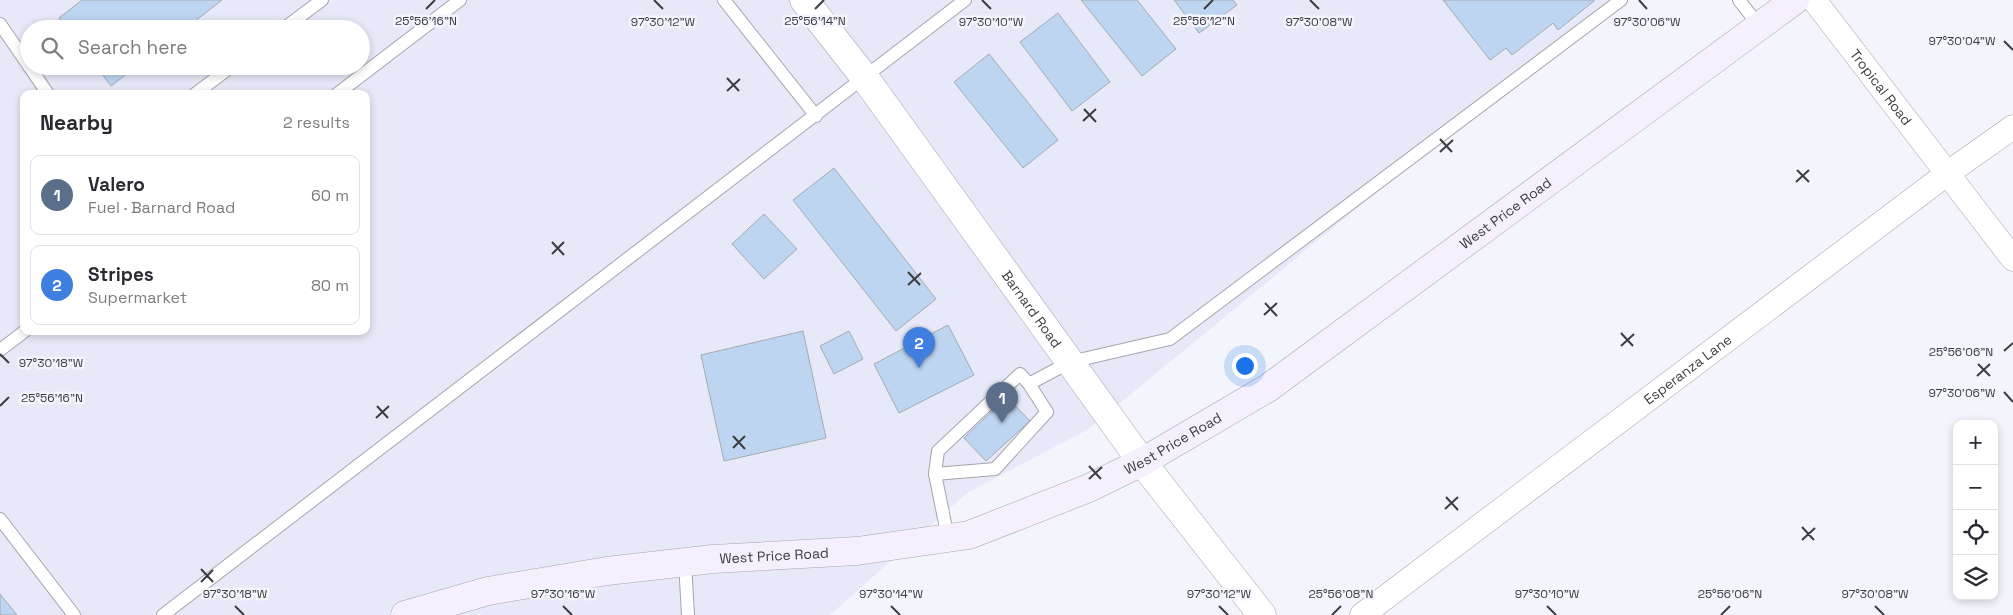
<!DOCTYPE html>
<html lang="en">
<head>
<meta charset="utf-8">
<style>
	body { margin:0; font-family:"Space Grotesk",sans-serif; background:#f7f7f7; color:#2b2b33 }
	.controls { position:absolute; right:15px; bottom:15px; display:grid; overflow:hidden; border-radius:10px; box-shadow:0 2px 8px #0003 }
	.controls button { width:45px; height:45px; display:grid; place-items:center; padding:0; border:0; border-bottom:1px solid #e1e1e2; background:#fff; color:#2b2b33; font:25px sans-serif }
	.you { position:absolute; left:1244px; top:365px; width:18px; height:18px; margin:-12px; border:4px solid #fff; border-radius:50%; background:#1a73e8; box-shadow:0 0 0 8px #1a73e833 }
	.badge { display:grid; place-items:center; width:32px; height:32px; border-radius:50%; background:#2563eb; color:#fff; font-size:16px; font-weight:700 }
	.pin { position:absolute; translate:-50% -41px; filter:drop-shadow(0 1px 2px #0008) }
	.pin::after { content:''; position:absolute; top:26px; width:18px; height:15px; background:inherit; clip-path:polygon(0 0,100% 0,50% 100%) }
	.list { margin:0; padding:0; list-style:none }
	h2 { display:flex; justify-content:space-between; align-items:center; height:65px; margin:0; padding:0 20px; font-size:21px }
	h2 small { font-size:16px; font-weight:400; color:#7c7c81 }
	.list li { display:grid; grid-template-columns:32px 1fr auto; gap:15px; align-items:center; box-sizing:border-box; height:80px; margin:0 10px 10px; padding:0 10px; border:1px solid #e1e1e2; border-radius:10px }
	.list b { display:block; font-size:19px; white-space:nowrap }
	.list p { margin:0; font-size:16px; white-space:nowrap; color:#7c7c81 }
	.list em { font-size:16px; font-style:normal; color:#7c7c81 }
	.icon { flex:none; width:28px; height:28px; fill:none; stroke:currentColor; stroke-width:2; stroke-linecap:round; stroke-linejoin:round }
	.map { position:relative; flex:none; width:2013px; height:615px; overflow:hidden }
	.search { position:absolute; background:#fff; box-shadow:0 2px 8px #0003; left:20px; top:20px; width:350px; height:55px; display:flex; align-items:center; gap:12px; box-sizing:border-box; padding:0 18px; border-radius:28px; color:#7c7c81; font-size:19px }
	.panel { position:absolute; background:#fff; box-shadow:0 2px 8px #0003; left:20px; top:90px; width:350px; height:245px; border-radius:10px }
	.map>svg:first-child { display:block }
	.built { fill:#e7e9f8; fill-rule:evenodd }
	.building { fill:#bdd5f1; stroke:#a5aab0 }
	.lines { fill:none; stroke-linecap:round; stroke-linejoin:round }
	.service-casing { stroke:#a5a6ad; stroke-width:14 }
	.minor-casing { stroke:#a5a6ad; stroke-width:25 }
	.tertiary-casing { stroke:#a5a6ad; stroke-width:29 }
	.secondary-casing { stroke:#a5a6ad; stroke-width:29 }
	.service { stroke:#fff; stroke-width:12 }
	.minor { stroke:#fff; stroke-width:24 }
	.tertiary { stroke:#fff; stroke-width:28 }
	.secondary { stroke:#f5effe; stroke-width:28 }
	.ticks { fill:none; stroke:#3c3d3f; stroke-width:2 }
	.labels { text-anchor:middle; stroke-width:5; stroke-linejoin:round; paint-order:stroke }
	.street-label { font-size:14px; fill:#3c3d3f; stroke:#f4f5fc }
	.ticks-label { font-size:12px; text-anchor:middle; fill:#3c3d3f; stroke:#f4f5fc; stroke-width:5; stroke-linejoin:round; paint-order:stroke }
</style>
</head>
<body>
<div class="map">
<svg width="2013" height="615" viewBox="0 0 2013 615">
	<rect width="100%" height="100%" fill="#f4f5fc"/>
	<!-- built -->
	<path class="built" d="M 0,0 L 1629,0 L 1450,132 L 1087,430 L 967,493 L 830,615 L 0,615 ZM 29,29 L 361,29 L 361,66 L 29,66 ZM 24,94 L 366,94 L 366,331 L 24,331 Z"/>
	<!-- building -->
	<g class="building">
		<path d="M 82,0 L 222,0 L 185,29 L 67,29 L 59,18 Z"/>
		<path d="M 1081,0 L 1137,0 L 1176,49 L 1142,76 Z"/>
		<path d="M 1174,0 L 1233,0 L 1237,5 L 1199,33 Z"/>
		<path d="M 1443,0 L 1594,0 L 1594,1 L 1558,30 L 1553,23 L 1512,55 L 1506,48 L 1490,60 Z"/>
		<path d="M 1058,13 L 1110,82 L 1072,111 L 1020,42 Z"/>
		<path d="M 989,54 L 1058,140 L 1023,168 L 954,82 Z"/>
		<path d="M 96,66 L 137,66 L 111,86 Z"/>
		<path d="M 834,168 L 936,299 L 896,331 L 793,200 Z"/>
		<path d="M 764,214 L 797,249 L 764,279 L 732,244 Z"/>
		<path d="M 948,325 L 974,375 L 899,413 L 874,364 Z"/>
		<path d="M 803,331 L 826,438 L 724,461 L 701,355 Z"/>
		<path d="M 849,331 L 863,359 L 834,374 L 820,346 Z"/>
		<path d="M 1007,397 L 1030,421 L 986,461 L 964,438 Z"/>
		<path d="M 0,594 L 17,615 L 0,615 Z"/>
	</g>
	<g class="lines">
		<defs>
			<g id="service">
				<path d="M 724,0 L 816,116"/>
				<path d="M 1739,0 L 1759,26"/>
				<path d="M 0,24 L 29,66"/>
				<path d="M 283,29 L 322,0"/>
				<path d="M 29,66 L 48,94"/>
				<path d="M 195,94 L 232,66"/>
				<path d="M 337,94 L 460,0"/>
				<path d="M 0,350 L 25,331"/>
				<path d="M 935,474 L 995,469 L 1047,412 L 1029,384"/>
				<path d="M 0,519 L 74,615"/>
				<path d="M 948,538 L 935,474 L 938,451 L 1020,374 L 1029,384 L 1070,362 L 1170,339 L 1621,0"/>
				<path d="M 685,562 L 688,615"/>
				<path d="M 163,615 L 965,0"/>
			</g>
			<g id="minor">
				<path id="s1" d="M 1814,0 L 2013,259"/>
				<path id="s2" d="M 1362,615 L 1948,173 L 2013,127"/>
			</g>
			<g id="tertiary">
				<path id="s3" d="M 804,0 L 865,78 L 1142,462 L 1262,615"/>
			</g>
			<g id="secondary">
				<path id="s4" d="M 405,615 L 488,591 L 607,571 L 713,559 L 857,551 L 969,535 L 1089,488 L 1142,462 L 1268,388 L 1795,0"/>
			</g>
		</defs>
		<!-- service casing -->
		<use href="#service" class="service-casing"/>
		<!-- minor casing -->
		<use href="#minor" class="minor-casing"/>
		<!-- tertiary casing -->
		<use href="#tertiary" class="tertiary-casing"/>
		<!-- secondary casing -->
		<use href="#secondary" class="secondary-casing"/>
		<!-- service -->
		<use href="#service" class="service"/>
		<!-- minor -->
		<use href="#minor" class="minor"/>
		<!-- tertiary -->
		<use href="#tertiary" class="tertiary"/>
		<!-- secondary -->
		<use href="#secondary" class="secondary"/>
	</g>
	<!-- ticks -->
	<path class="ticks" d="M 654,0 L 663,9M 982,0 L 991,9M 1310,0 L 1319,9M 1639,0 L 1647,9M 426,9 L 435,0M 815,9 L 824,0M 1204,9 L 1213,0M 2004,41 L 2013,50M 727,78 L 739,91M 727,91 L 740,79M 1084,109 L 1096,122M 1083,121 L 1096,109M 1440,139 L 1452,152M 1440,152 L 1453,140M 1797,170 L 1809,182M 1796,182 L 1809,170M 552,242 L 564,255M 552,254 L 564,242M 908,272 L 920,285M 908,285 L 921,273M 1265,303 L 1277,316M 1264,315 L 1277,303M 1621,333 L 1633,346M 1621,346 L 1634,334M 2004,351 L 2013,343M 0,354 L 9,363M 1978,364 L 1990,376M 1977,376 L 1990,364M 2004,392 L 2013,402M 0,406 L 9,397M 377,406 L 388,418M 376,418 L 389,406M 733,436 L 745,449M 733,448 L 745,436M 1089,466 L 1101,479M 1089,479 L 1102,467M 1446,497 L 1458,510M 1445,509 L 1458,497M 1802,527 L 1814,540M 1802,540 L 1815,528M 201,569 L 213,582M 201,582 L 213,570M 235,606 L 244,615M 563,606 L 572,615M 891,606 L 900,615M 1219,606 L 1228,615M 1547,606 L 1556,615M 1875,606 L 1884,615M 1332,615 L 1341,606M 1721,615 L 1730,606"/>
	<g class="labels">
		<!-- street labels -->
		<g class="street-label">
			<text dy="5" stroke="none"><textPath href="#s1" startOffset="110">Tropical Road</textPath></text>
			<text dy="5" stroke="none"><textPath href="#s4" startOffset="1200">West Price Road</textPath></text>
			<text dy="5" stroke="none"><textPath href="#s3" startOffset="384">Barnard Road</textPath></text>
			<text dy="5" stroke="none"><textPath href="#s2" startOffset="408">Esperanza Lane</textPath></text>
			<text dy="5" stroke="none"><textPath href="#s4" startOffset="795">West Price Road</textPath></text>
			<text dy="5" stroke="none"><textPath href="#s4" startOffset="375">West Price Road</textPath></text>
		</g>
	</g>
	<g class="ticks-label">
		<text x="426" y="25">25°56'16"N</text>
		<text x="815" y="25">25°56'14"N</text>
		<text x="1204" y="25">25°56'12"N</text>
		<text x="663" y="26">97°30'12"W</text>
		<text x="991" y="26">97°30'10"W</text>
		<text x="1647" y="26">97°30'06"W</text>
		<text x="1319" y="26">97°30'08"W</text>
		<text x="1962" y="45">97°30'04"W</text>
		<text x="1961" y="356">25°56'06"N</text>
		<text x="51" y="367">97°30'18"W</text>
		<text x="1962" y="397">97°30'06"W</text>
		<text x="52" y="402">25°56'16"N</text>
		<text x="235" y="598">97°30'18"W</text>
		<text x="563" y="598">97°30'16"W</text>
		<text x="891" y="598">97°30'14"W</text>
		<text x="1219" y="598">97°30'12"W</text>
		<text x="1547" y="598">97°30'10"W</text>
		<text x="1875" y="598">97°30'08"W</text>
		<text x="1341" y="598">25°56'08"N</text>
		<text x="1730" y="598">25°56'06"N</text>
	</g>
</svg>
<div class="controls">
<button>+</button>
<button>−</button>
<button><svg class="icon" aria-label="locate" viewBox="0 0 24 24"><circle cx="12" cy="12" r="6"/><path d="M12 2v4M12 18v4M2 12h4M18 12h4"/></svg></button>
<button><svg class="icon" aria-label="layers" viewBox="0 0 24 24"><path d="M12 4l9 5-9 5-9-5zM3 14l9 5 9-5"/></svg></button>
</div>
<div class="you"></div>
<div class="pin badge" style="left:1002px;top:423px;background:#5c6f8a">1</div>
<div class="pin badge" style="left:919px;top:368px;background:#3f7fe0">2</div>
<div class="search"><svg class="icon" aria-label="search" viewBox="0 0 24 24"><circle cx="10" cy="10" r="6"/><path d="M15 15l6 6"/></svg>Search here</div>
<section class="panel">
<h2>Nearby<small>2 results</small></h2>
<ul class="list">
<li><span class="badge" style="background:#5c6f8a">1</span><div><b>Valero</b><p>Fuel · Barnard Road</p></div><em>60 m</em></li>
<li><span class="badge" style="background:#3f7fe0">2</span><div><b>Stripes</b><p>Supermarket</p></div><em>80 m</em></li>
</ul>
</section>
</div>
</body>
</html>
